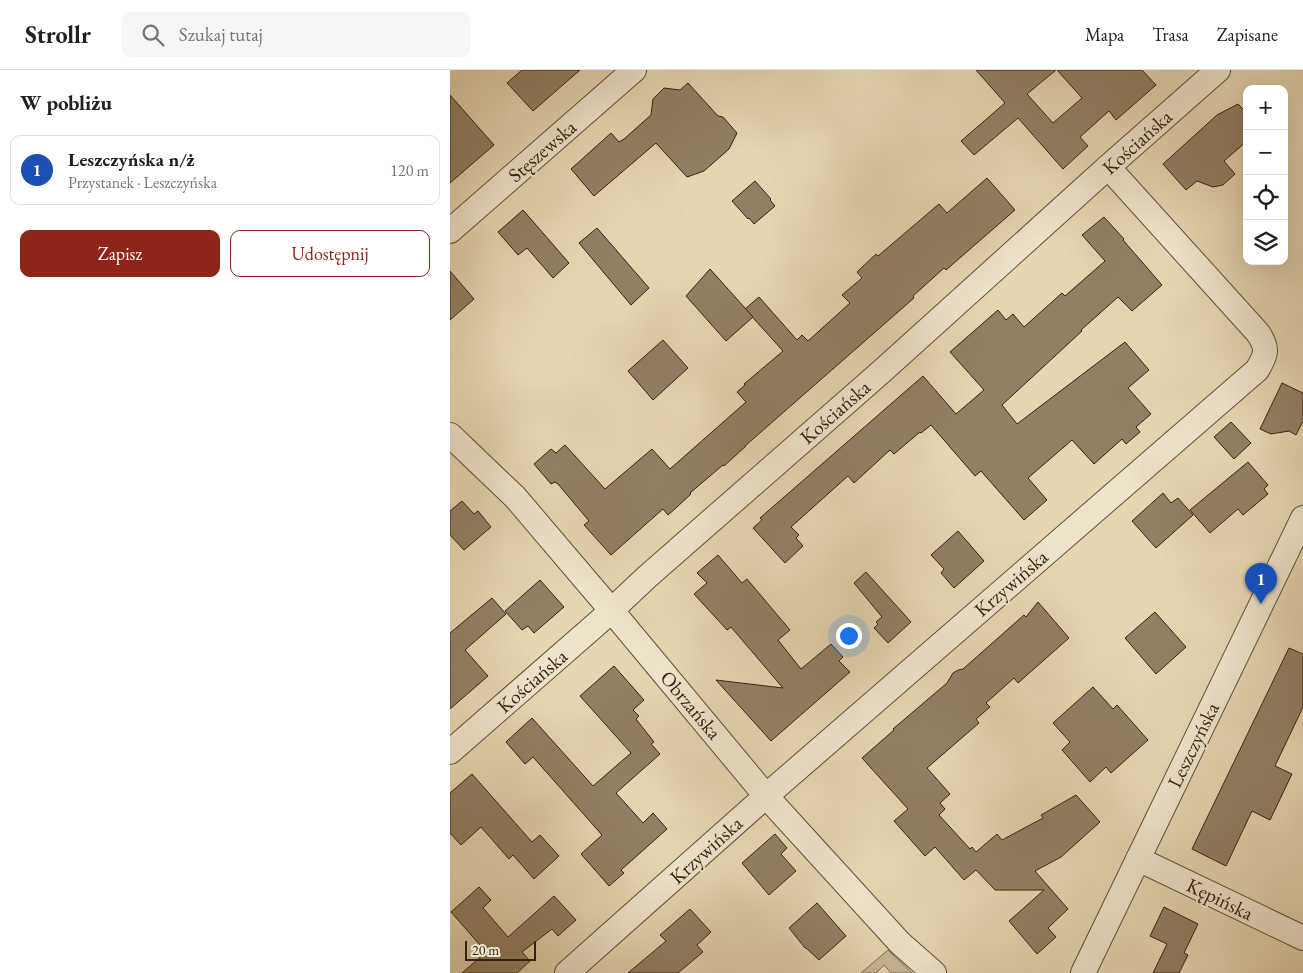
<!DOCTYPE html>
<html lang="pl">
<head>
<meta charset="utf-8">
<style>
	body { margin:0; font-family:"EB Garamond",serif; background:#f6f6f6; color:#202124 }
	.controls { position:absolute; right:15px; top:15px; display:grid; overflow:hidden; border-radius:10px; box-shadow:0 5px 20px #0002 }
	.controls button { width:45px; height:45px; display:grid; place-items:center; padding:0; border:0; border-bottom:1px solid #e0e0e0; background:#fff; color:#202124; font:25px sans-serif }
	.scale { position:absolute; left:15px; bottom:12px; width:71px; box-sizing:border-box; padding-left:5px; border:2px solid #362211; border-top:0; font-size:14px; line-height:18px; white-space:nowrap; color:#362211; -webkit-text-stroke:4px #eee4cc; paint-order:stroke }
	.you { position:absolute; left:398px; top:565px; width:18px; height:18px; margin:-12px; border:4px solid #fff; border-radius:50%; background:#1a73e8; box-shadow:0 0 0 8px #1a73e833 }
	.badge { display:grid; place-items:center; width:32px; height:32px; border-radius:50%; background:#8f2418; color:#fff; font-size:16px; font-weight:700 }
	.pin { position:absolute; translate:-50% -41px; filter:drop-shadow(0 1px 2px #0008) }
	.pin::after { content:''; position:absolute; top:26px; width:18px; height:15px; background:inherit; clip-path:polygon(0 0,100% 0,50% 100%) }
	.list { margin:0; padding:0; list-style:none }
	h2 { display:flex; justify-content:space-between; align-items:center; height:65px; margin:0; padding:0 20px; font-size:21px }
	h2 small { font-size:16px; font-weight:400; color:#757577 }
	.list li { display:grid; grid-template-columns:32px 1fr auto; gap:15px; align-items:center; box-sizing:border-box; height:70px; margin:0 10px 10px; padding:0 10px; border:1px solid #e0e0e0; border-radius:10px }
	.list b { display:block; font-size:19px; white-space:nowrap }
	.list p { margin:0; font-size:16px; white-space:nowrap; color:#757577 }
	.list em { font-size:16px; font-style:normal; color:#757577 }
	.actions { display:flex; gap:10px; padding:15px 20px }
	.actions a { flex:1; padding:11px 0; border:1px solid #8f2418; border-radius:10px; text-align:center; font-size:18px; color:#8f2418 }
	.actions .main { background:#8f2418; color:#fff }
	.icon { flex:none; width:28px; height:28px; fill:none; stroke:currentColor; stroke-width:2; stroke-linecap:round; stroke-linejoin:round }
	.map { position:relative; flex:none; width:853px; height:903px; overflow:hidden }
	header { display:flex; align-items:center; gap:30px; box-sizing:border-box; height:70px; padding:0 25px; background:#fff; border-bottom:1px solid #e0e0e0 }
	header strong { font-size:24px }
	nav { display:flex; gap:28px; margin-inline-start:auto; font-size:18px }
	.search { width:350px; height:45px; background:#f6f6f6; display:flex; align-items:center; gap:12px; box-sizing:border-box; padding:0 18px; border-radius:10px; color:#757577; font-size:19px }
	main { display:flex }
	aside { flex:1; background:#fff }
	.map>svg:first-child { display:block }
	.green { fill:#c7b796; stroke:#7e6c54 }
	.building { fill:#918064; stroke:#362211 }
	.lines { fill:none; stroke-linecap:round; stroke-linejoin:round }
	.minor-casing { stroke:#624f39; stroke-width:26 }
	.minor { stroke:#eee4cc; stroke-width:24 }
	.labels { text-anchor:middle; stroke-width:4; stroke-linejoin:round; paint-order:stroke }
	.street-label { font-size:20px; fill:#362211; stroke:#eee4cc }
</style>
</head>
<body>
<header>
<strong>Strollr</strong>
<div class="search"><svg class="icon" aria-label="search" viewBox="0 0 24 24"><circle cx="10" cy="10" r="6"/><path d="M15 15l6 6"/></svg>Szukaj tutaj</div>
<nav><a>Mapa</a><a>Trasa</a><a>Zapisane</a></nav>
</header>
<main>
<aside>
<h2>W pobliżu<small></small></h2>
<ul class="list">
<li><span class="badge" style="background:#1a4fb4">1</span><div><b>Leszczyńska n/ż</b><p>Przystanek · Leszczyńska</p></div><em>120 m</em></li>
</ul>
<div class="actions"><a class="main">Zapisz</a><a>Udostępnij</a></div>
</aside>
<div class="map">
<svg width="853" height="903" viewBox="0 0 853 903">
	<rect width="100%" height="100%" fill="#e5d6b1"/>
	<filter id="stains"><feTurbulence type="fractalNoise" baseFrequency=".004" numOctaves="4"/><feColorMatrix values="0 0 0 0 .2 0 0 0 0 .09 0 0 0 0 .02 0 0 0 .5 -.17"/></filter>
	<radialGradient id="worn" r=".72"><stop offset=".6" stop-color="#630" stop-opacity="0"/><stop offset="1" stop-color="#630" stop-opacity=".3"/></radialGradient>
	<!-- green -->
	<path class="green" d="M 438,880 L 462,903 L 441,903 L 434,895 L 426,903 L 411,903 Z"/>
	<!-- building -->
	<g class="building">
		<path d="M 72,0 L 130,0 L 83,41 L 57,13 Z"/>
		<path d="M 526,0 L 606,0 L 577,24 L 603,53 L 632,28 L 607,0 L 692,0 L 706,15 L 666,50 L 659,41 L 630,67 L 638,76 L 613,99 L 568,48 L 524,85 L 511,71 L 555,33 Z"/>
		<path d="M 238,13 L 268,46 L 273,47 L 287,63 L 279,79 L 254,101 L 237,107 L 206,73 L 144,126 L 121,99 L 161,63 L 169,72 L 174,69 L 201,45 L 203,29 L 214,18 L 230,20 Z"/>
		<path d="M 0,25 L 44,75 L 0,113 Z"/>
		<path d="M 788,34 L 797,43 L 797,71 L 774,91 L 785,104 L 773,115 L 763,117 L 747,111 L 736,120 L 713,94 L 767,45 Z"/>
		<path d="M 537,108 L 565,140 L 496,200 L 494,198 L 463,226 L 464,228 L 295,376 L 296,376 L 274,396 L 273,395 L 240,423 L 241,424 L 227,437 L 218,445 L 213,439 L 161,485 L 134,455 L 139,451 L 108,414 L 105,412 L 101,414 L 84,394 L 101,379 L 106,383 L 115,375 L 155,419 L 202,379 L 220,399 L 296,332 L 287,322 L 295,315 L 294,314 L 333,281 L 295,239 L 309,227 L 347,270 L 352,265 L 358,271 L 400,233 L 392,225 L 412,208 L 407,202 L 426,184 L 428,186 L 489,134 L 497,143 Z"/>
		<path d="M 305,111 L 321,129 L 320,130 L 325,136 L 304,154 L 299,148 L 298,149 L 282,131 Z"/>
		<path d="M 73,140 L 119,193 L 103,208 L 77,178 L 68,185 L 48,162 Z"/>
		<path d="M 654,147 L 674,169 L 673,170 L 712,215 L 682,241 L 668,227 L 631,260 L 632,261 L 552,335 L 567,354 L 675,272 L 699,300 L 678,318 L 701,344 L 686,357 L 690,362 L 676,374 L 672,369 L 644,394 L 622,370 L 578,408 L 597,430 L 574,450 L 531,401 L 525,406 L 481,355 L 471,363 L 470,362 L 444,384 L 440,380 L 404,413 L 398,406 L 341,457 L 349,465 L 346,468 L 353,476 L 335,493 L 303,458 L 312,450 L 310,448 L 473,306 L 506,344 L 534,320 L 500,282 L 548,240 L 556,250 L 563,244 L 574,257 L 612,223 L 615,226 L 655,191 L 632,165 Z"/>
		<path d="M 147,158 L 199,218 L 181,235 L 129,173 Z"/>
		<path d="M 260,199 L 303,247 L 276,271 L 236,226 Z"/>
		<path d="M 0,201 L 24,229 L 0,250 Z"/>
		<path d="M 213,270 L 238,298 L 203,330 L 178,301 Z"/>
		<path d="M 832,313 L 853,323 L 853,351 L 846,365 L 839,361 L 821,364 L 810,359 Z"/>
		<path d="M 781,352 L 801,373 L 784,389 L 764,367 Z"/>
		<path d="M 798,392 L 818,415 L 814,419 L 818,424 L 793,445 L 788,439 L 760,463 L 740,440 Z"/>
		<path d="M 713,423 L 721,433 L 728,428 L 743,445 L 706,478 L 682,451 Z"/>
		<path d="M 12,431 L 24,444 L 28,441 L 41,457 L 14,480 L 0,465 L 0,441 Z"/>
		<path d="M 508,461 L 534,491 L 504,518 L 491,503 L 494,499 L 481,485 Z"/>
		<path d="M 268,485 L 292,513 L 297,509 L 340,560 L 328,570 L 351,599 L 381,574 L 393,587 L 389,591 L 400,602 L 321,671 L 266,610 L 333,618 L 281,557 L 277,560 L 244,524 L 257,513 L 247,503 Z"/>
		<path d="M 416,502 L 461,552 L 438,573 L 424,558 L 428,554 L 426,552 L 432,547 L 404,513 Z"/>
		<path d="M 90,510 L 114,537 L 84,563 L 78,556 L 72,560 L 55,541 Z"/>
		<path d="M 42,528 L 56,544 L 15,580 L 38,606 L 0,639 L 0,563 Z"/>
		<path d="M 588,532 L 619,568 L 568,613 L 564,608 L 536,633 L 540,637 L 526,649 L 529,653 L 477,698 L 500,724 L 490,733 L 495,739 L 489,745 L 520,779 L 522,777 L 526,782 L 547,764 L 552,770 L 593,748 L 591,745 L 626,725 L 650,752 L 611,787 L 585,801 L 618,839 L 598,858 L 606,867 L 587,884 L 559,851 L 594,820 L 545,820 L 526,800 L 514,810 L 485,777 L 475,786 L 444,751 L 458,739 L 412,688 L 444,660 L 443,659 L 497,613 L 503,603 L 508,600 L 513,599 L 574,545 L 576,547 Z"/>
		<path d="M 705,542 L 736,577 L 706,604 L 675,568 Z"/>
		<path d="M 839,578 L 853,584 L 853,637 L 825,696 L 842,704 L 820,750 L 802,741 L 776,796 L 742,779 Z"/>
		<path d="M 164,596 L 194,630 L 183,640 L 189,646 L 186,649 L 204,672 L 201,674 L 210,684 L 166,723 L 193,753 L 203,743 L 217,759 L 171,800 L 174,803 L 159,816 L 131,784 L 152,765 L 83,687 L 75,694 L 56,672 L 82,648 L 143,716 L 181,683 L 130,626 Z"/>
		<path d="M 643,617 L 663,639 L 667,635 L 698,670 L 661,703 L 656,697 L 640,712 L 612,680 L 620,672 L 603,653 Z"/>
		<path d="M 22,704 L 82,772 L 90,765 L 109,786 L 84,809 L 63,785 L 59,789 L 31,757 L 11,775 L 0,763 L 0,723 Z"/>
		<path d="M 325,764 L 337,778 L 331,784 L 346,801 L 319,825 L 292,793 Z"/>
		<path d="M 29,817 L 41,830 L 33,838 L 58,867 L 104,826 L 126,850 L 108,866 L 102,859 L 72,882 L 80,891 L 67,903 L 12,903 L 36,882 L 1,842 Z"/>
		<path d="M 367,833 L 396,866 L 369,890 L 356,878 L 355,878 L 339,858 Z"/>
		<path d="M 714,837 L 748,854 L 734,883 L 738,885 L 729,903 L 703,903 L 717,874 L 700,866 Z"/>
		<path d="M 240,839 L 261,862 L 247,875 L 253,882 L 228,903 L 178,903 L 216,871 L 210,865 Z"/>
	</g>
	<g class="lines">
		<defs>
			<g id="minor">
				<path d="M 0,161 L 184,0"/>
				<path d="M 0,365 L 65,427 L 162,541 L 316,726 L 450,873 L 484,903"/>
				<path d="M 0,682 L 150,551 L 198,506 L 431,302 L 658,97 L 768,0"/>
				<path d="M 688,789 L 853,868"/>
				<path d="M 117,903 L 316,726 L 807,300 C 817,284 818,278 808,263 L 658,97"/>
				<path d="M 633,903 L 853,448"/>
			</g>
		</defs>
		<!-- minor casing -->
		<use href="#minor" class="minor-casing"/>
		<!-- minor -->
		<use href="#minor" class="minor"/>
	</g>
	<g class="labels">
		<!-- street labels -->
		<g class="street-label">
			<text transform="translate(687 72) rotate(-42)" y="7">Kościańska</text>
			<text transform="translate(92 81) rotate(-41)" y="7">Stęszewska</text>
			<text transform="translate(385 342) rotate(-41)" y="7">Kościańska</text>
			<text transform="translate(561 513) rotate(-41)" y="7">Krzywińska</text>
			<text transform="translate(82 611) rotate(-41)" y="7">Kościańska</text>
			<text transform="translate(241 635) rotate(50)" y="7">Obrzańska</text>
			<text transform="translate(743 675) rotate(-64)" y="7">Leszczyńska</text>
			<text transform="translate(256 780) rotate(-42)" y="7">Krzywińska</text>
			<text transform="translate(770 829) rotate(26)" y="7">Kępińska</text>
		</g>
	</g>
	<rect width="100%" height="100%" filter="url(#stains)"/>
	<rect width="100%" height="100%" fill="url(#worn)"/>
</svg>
<div class="controls">
<button>+</button>
<button>−</button>
<button><svg class="icon" aria-label="locate" viewBox="0 0 24 24"><circle cx="12" cy="12" r="6"/><path d="M12 2v4M12 18v4M2 12h4M18 12h4"/></svg></button>
<button><svg class="icon" aria-label="layers" viewBox="0 0 24 24"><path d="M12 4l9 5-9 5-9-5zM3 14l9 5 9-5"/></svg></button>
</div>
<div class="scale">20 m</div>
<div class="you"></div>
<div class="pin badge" style="left:811px;top:534px;background:#1a4fb4">1</div>
</div>
</main>
</body>
</html>
